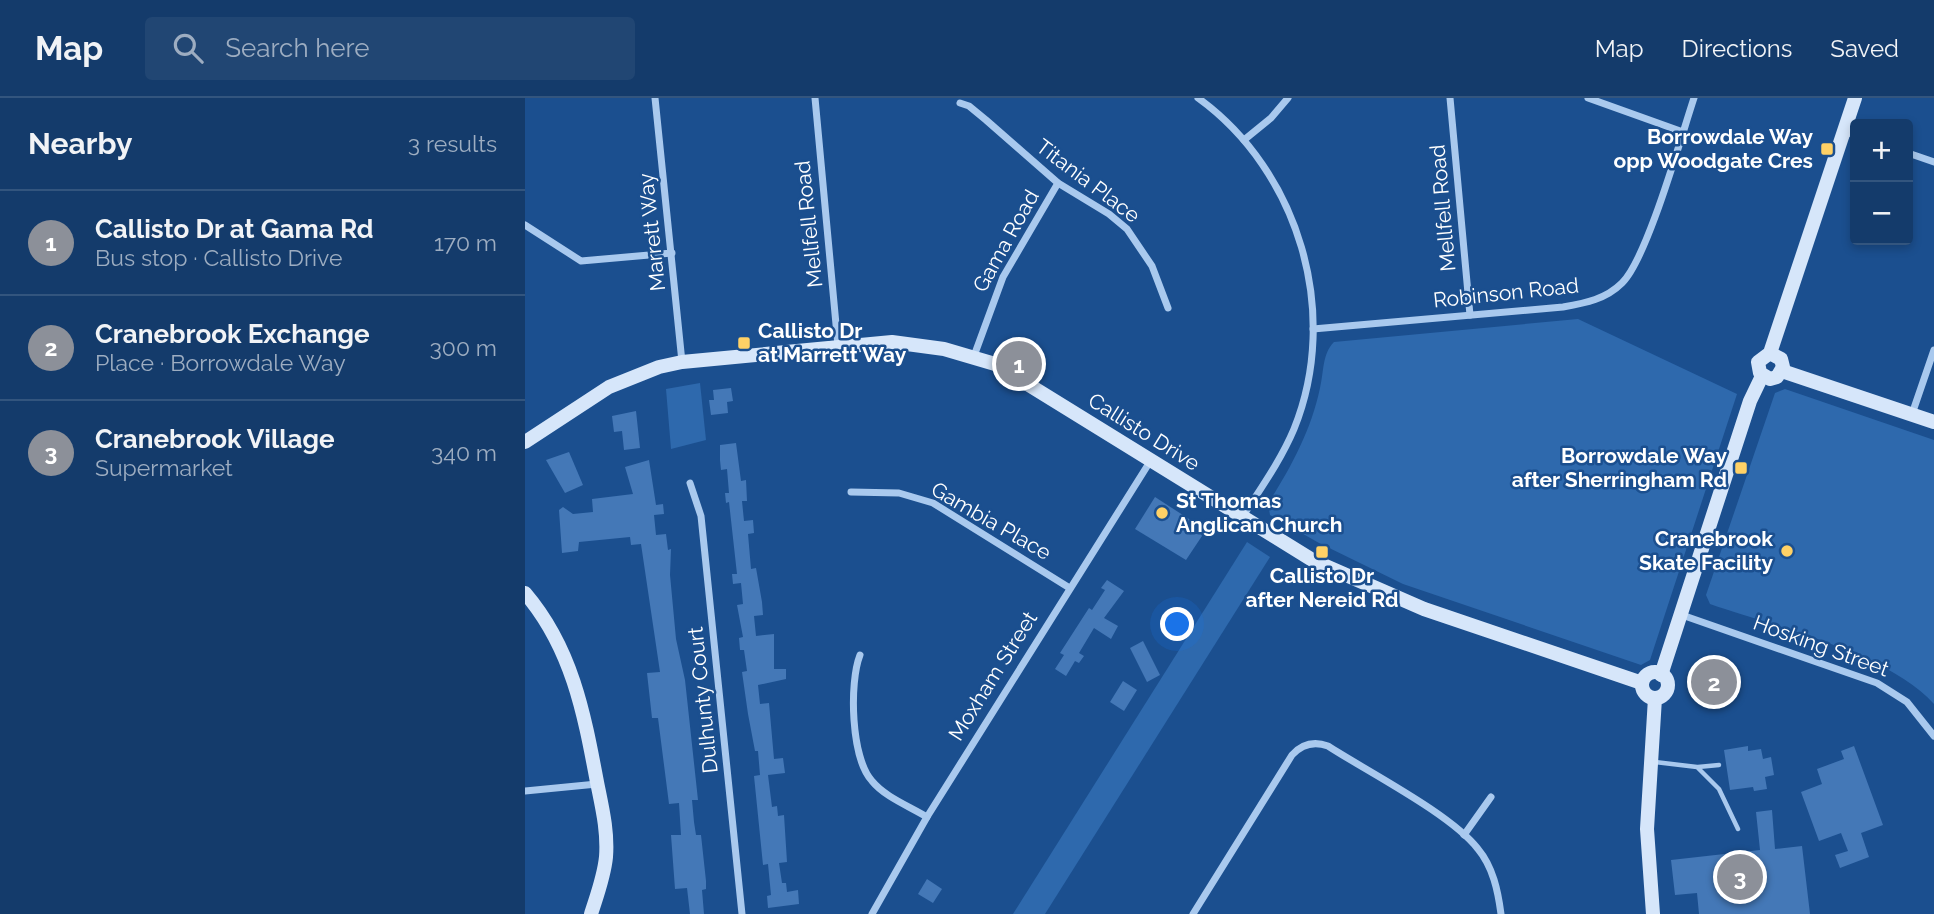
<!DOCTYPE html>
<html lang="en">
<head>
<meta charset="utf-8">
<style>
	body { margin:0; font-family:Raleway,sans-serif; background:#214673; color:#f1f3f6 }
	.controls { position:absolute; right:21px; top:21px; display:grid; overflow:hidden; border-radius:7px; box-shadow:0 4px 10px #0003 }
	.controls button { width:63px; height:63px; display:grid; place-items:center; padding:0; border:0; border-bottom:2px solid #33557e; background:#143b6b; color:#f1f3f6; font:35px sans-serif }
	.you { position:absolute; left:653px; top:527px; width:24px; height:24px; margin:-18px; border:5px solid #fff; border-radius:50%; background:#1a73e8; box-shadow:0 0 0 10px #1a73e833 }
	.badge { display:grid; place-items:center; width:46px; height:46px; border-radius:50%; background:#8c9099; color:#fff; font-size:23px; font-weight:700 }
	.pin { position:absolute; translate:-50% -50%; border:4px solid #fff; box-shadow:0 2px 7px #0006 }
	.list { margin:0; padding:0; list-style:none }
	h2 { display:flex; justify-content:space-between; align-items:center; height:91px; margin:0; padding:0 28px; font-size:30px }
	h2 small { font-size:23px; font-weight:400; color:#9dadc1 }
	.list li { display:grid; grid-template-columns:46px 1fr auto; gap:21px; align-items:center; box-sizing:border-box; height:105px; padding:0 28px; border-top:2px solid #33557e }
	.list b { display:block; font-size:26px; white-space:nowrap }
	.list p { margin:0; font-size:23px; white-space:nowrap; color:#9dadc1 }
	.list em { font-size:23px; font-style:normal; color:#9dadc1 }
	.icon { flex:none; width:38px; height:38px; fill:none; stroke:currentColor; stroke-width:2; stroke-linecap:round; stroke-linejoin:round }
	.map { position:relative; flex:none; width:1409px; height:816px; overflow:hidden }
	header { display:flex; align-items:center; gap:42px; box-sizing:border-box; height:98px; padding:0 35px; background:#143b6b; border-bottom:2px solid #33557e }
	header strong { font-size:33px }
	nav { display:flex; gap:38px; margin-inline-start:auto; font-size:24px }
	.search { width:490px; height:63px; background:#214673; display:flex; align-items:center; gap:18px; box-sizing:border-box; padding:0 24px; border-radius:7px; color:#9dadc1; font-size:26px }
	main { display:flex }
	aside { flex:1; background:#143b6b }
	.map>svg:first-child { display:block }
	.green { fill:#2e69ad }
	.building { fill:#4478b7 }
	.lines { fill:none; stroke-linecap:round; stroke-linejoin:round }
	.lane { stroke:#a9c9ee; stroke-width:4.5 }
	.street { stroke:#a9c9ee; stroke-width:7 }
	.secondary { stroke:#d6e6fa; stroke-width:14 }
	.poi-dot { fill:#ffd166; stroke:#1b4f8f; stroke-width:2.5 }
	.labels { text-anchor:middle; stroke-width:5; stroke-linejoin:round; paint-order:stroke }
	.poi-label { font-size:21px; font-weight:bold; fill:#fff; stroke:#1b4f8f; text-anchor:end }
	.street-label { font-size:21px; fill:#fff; stroke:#1b4f8f }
</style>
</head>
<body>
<header>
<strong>Map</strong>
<div class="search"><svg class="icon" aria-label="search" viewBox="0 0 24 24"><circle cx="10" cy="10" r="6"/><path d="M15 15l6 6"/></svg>Search here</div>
<nav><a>Map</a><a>Directions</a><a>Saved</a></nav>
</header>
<main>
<aside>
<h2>Nearby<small>3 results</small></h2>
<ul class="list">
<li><span class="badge">1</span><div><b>Callisto Dr at Gama Rd</b><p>Bus stop · Callisto Drive</p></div><em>170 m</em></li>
<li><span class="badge">2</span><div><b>Cranebrook Exchange</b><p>Place · Borrowdale Way</p></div><em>300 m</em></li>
<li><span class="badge">3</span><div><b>Cranebrook Village</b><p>Supermarket</p></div><em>340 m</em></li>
</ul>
</aside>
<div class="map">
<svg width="1409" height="816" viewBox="0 0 1409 816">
	<rect width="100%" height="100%" fill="#1b4f8f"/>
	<!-- green -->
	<g class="green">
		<path d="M 1053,221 L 1212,296 L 1125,562 L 1116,567 L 878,486 L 794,445 L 745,417 L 743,406 C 766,369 786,333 795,290 C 799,274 797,256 809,244 Z"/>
		<path d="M 175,285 L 181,342 L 146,351 L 141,291 Z"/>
		<path d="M 1260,291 L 1409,342 L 1409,606 C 1363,555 1251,529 1185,506 L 1181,497 L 1250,295 Z"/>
		<path d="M 722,444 L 745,459 L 520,816 L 488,816 Z"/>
	</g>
	<!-- building -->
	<g class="building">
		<path d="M 206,290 L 208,303 L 202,304 L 203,315 L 186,317 L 184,302 L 189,302 L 188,292 Z"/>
		<path d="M 111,313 L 115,350 L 99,352 L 97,333 L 89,334 L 87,318 Z"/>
		<path d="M 211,345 L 216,383 L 221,382 L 222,403 L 217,403 L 219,423 L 228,422 L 229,435 L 223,436 L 226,471 L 231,470 L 237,504 L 238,517 L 229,518 L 231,538 L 249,536 L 249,571 L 261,571 L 261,581 L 233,587 L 235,606 L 244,605 L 249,661 L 258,660 L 260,675 L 243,677 L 247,709 L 252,708 L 253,718 L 259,717 L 262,764 L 254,765 L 257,785 L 261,785 L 262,794 L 273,792 L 274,806 L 243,810 L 242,798 L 246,797 L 243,766 L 238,767 L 229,678 L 235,677 L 233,653 L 230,653 L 223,616 L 217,574 L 222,573 L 219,552 L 215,552 L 214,540 L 218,539 L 212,507 L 218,506 L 216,485 L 208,486 L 207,476 L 212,476 L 204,404 L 201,405 L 200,395 L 204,395 L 202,371 L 196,372 L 195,362 L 195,347 Z"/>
		<path d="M 44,354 L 58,387 L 40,395 L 21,362 Z"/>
		<path d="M 124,362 L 131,407 L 138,406 L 139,416 L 129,417 L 131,437 L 141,436 L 143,452 L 146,451 L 145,477 L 151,541 L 160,582 L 173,702 L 167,702 L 169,724 L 171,737 L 176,737 L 181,783 L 181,791 L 177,792 L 179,816 L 165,816 L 162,790 L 150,791 L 146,737 L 156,737 L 154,705 L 144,706 L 133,620 L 127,620 L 122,575 L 135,574 L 116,446 L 106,447 L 105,439 L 54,444 L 53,453 L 37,455 L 34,412 L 38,409 L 48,416 L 68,414 L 67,401 L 108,396 L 100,369 Z"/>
		<path d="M 630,399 L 681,432 L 661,462 L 610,431 Z"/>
		<path d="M 582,482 L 599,493 L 579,520 L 593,528 L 586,541 L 569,530 L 554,555 L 559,558 L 554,565 L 550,563 L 541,578 L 530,571 L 539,557 L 535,555 L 564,510 L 567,512 L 580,492 L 576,490 Z"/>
		<path d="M 618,543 L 635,577 L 622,584 L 605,550 Z"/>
		<path d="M 1184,560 L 1202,566 L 1200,573 L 1212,577 L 1202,608 L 1181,601 L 1183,596 L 1167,590 L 1175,564 L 1182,567 Z"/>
		<path d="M 598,583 L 612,592 L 599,613 L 585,604 Z"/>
		<path d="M 1223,648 L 1223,653 L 1236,651 L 1238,661 L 1246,659 L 1249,677 L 1240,679 L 1242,691 L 1229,693 L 1228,689 L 1205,692 L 1199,652 Z"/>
		<path d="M 1329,648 L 1358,727 L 1336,735 L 1344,759 L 1315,770 L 1310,757 L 1323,753 L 1316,735 L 1294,743 L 1276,694 L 1297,686 L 1292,671 L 1319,661 L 1316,653 Z"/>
		<path d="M 1247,712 L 1250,751 L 1277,748 L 1285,816 L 1174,816 L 1172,795 L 1150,797 L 1146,762 L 1235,752 L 1231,714 Z"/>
		<path d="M 402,781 L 417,791 L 408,805 L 393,796 Z"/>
	</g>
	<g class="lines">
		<!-- lane -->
		<g class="lane">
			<path d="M 1130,664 L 1172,669 L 1194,691 L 1213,731"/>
			<path d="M 1173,669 L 1194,667"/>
		</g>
		<!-- street -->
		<g class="street">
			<path d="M 130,0 L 157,264"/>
			<path d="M 290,0 L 313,248"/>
			<path d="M 673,0 C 774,73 816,215 769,331 C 756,362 736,390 718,418"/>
			<path d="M 925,0 L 945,217"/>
			<path d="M 1063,0 L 1158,34"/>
			<path d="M 435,5 L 444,8 L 461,22 L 533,85 L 584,116 L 602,131 L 627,168 L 643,210"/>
			<path d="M 1320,34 L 1330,37"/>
			<path d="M 719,42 L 746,20 L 763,0"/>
			<path d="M 1383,55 L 1409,64"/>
			<path d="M 0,127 L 56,163 L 147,155"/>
			<path d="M 788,231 L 1038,209 C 1061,205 1081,201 1097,185 C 1122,161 1156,39 1169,0"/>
			<path d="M 449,258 L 478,179 L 533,85"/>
			<path d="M 1387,316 L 1409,252"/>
			<path d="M 165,385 L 176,418 L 217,816"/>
			<path d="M 326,394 L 374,395 L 408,405 L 543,489"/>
			<path d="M 1154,516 L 1352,585 L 1382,604 L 1409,638"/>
			<path d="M 335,557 C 324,585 326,660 347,683 C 360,699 384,708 402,719"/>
			<path d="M 0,693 L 72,686"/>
			<path d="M 939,737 L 966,699"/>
			<path d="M 347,816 L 402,719 L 626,362"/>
			<path d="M 668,816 L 767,657 C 777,646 789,643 803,648 C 843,674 926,716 953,751 C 968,769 973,793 976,816"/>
		</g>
		<!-- secondary -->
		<g class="secondary">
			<path d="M 1245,255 L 1256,261 L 1258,269 L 1252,279 L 1245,281 L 1235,275 L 1233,264 L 1245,255 L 1330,0"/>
			<path d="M 1257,273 L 1409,324"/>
			<path d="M 0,344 L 84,289 L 134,269 L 157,264 L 367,244 L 419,251 L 470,266 L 789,463 L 899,511 L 1117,585"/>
			<path d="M 0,495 C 47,550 59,615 72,684 C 77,709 83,733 81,759 C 79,779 72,797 66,816"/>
			<circle cx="1130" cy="587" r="13"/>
			<path d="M 1136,577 L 1225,303 L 1237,278"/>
			<path d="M 1128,816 L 1122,731 L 1130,600"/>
		</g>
	</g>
	<!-- markers -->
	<g class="poi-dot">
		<rect x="1295" y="44" width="14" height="14" rx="3.5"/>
		<rect x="212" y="238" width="14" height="14" rx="3.5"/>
		<rect x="1209" y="363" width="14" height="14" rx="3.5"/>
		<circle cx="637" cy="415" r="7"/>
		<circle cx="1262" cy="453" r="7"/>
		<rect x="790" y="447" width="14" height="14" rx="3.5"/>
	</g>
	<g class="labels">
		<!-- poi labels -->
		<g class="poi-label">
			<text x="1288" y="46">Borrowdale Way<tspan x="1288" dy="24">opp Woodgate Cres</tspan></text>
			<text x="233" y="240" text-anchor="start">Callisto Dr<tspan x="233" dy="24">at Marrett Way</tspan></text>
			<text x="1202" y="365">Borrowdale Way<tspan x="1202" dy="24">after Sherringham Rd</tspan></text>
			<text x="651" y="410" text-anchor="start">St Thomas<tspan x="651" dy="24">Anglican Church</tspan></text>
			<text x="1248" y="448">Cranebrook<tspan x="1248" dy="24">Skate Facility</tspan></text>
			<text x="797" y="485" text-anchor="middle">Callisto Dr<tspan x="797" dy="24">after Nereid Rd</tspan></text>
		</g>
		<!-- street labels -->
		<g class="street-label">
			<text transform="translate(563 83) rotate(37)" y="7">Titania Place</text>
			<text transform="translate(918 110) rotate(-95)" y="7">Mellfell Road</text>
			<text transform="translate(284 126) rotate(-96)" y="7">Mellfell Road</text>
			<text transform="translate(127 134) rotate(-96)" y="7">Marrett Way</text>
			<text transform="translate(481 143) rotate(-61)" y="7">Gama Road</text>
			<text transform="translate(981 195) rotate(-6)" y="7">Robinson Road</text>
			<text transform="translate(619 334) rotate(32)" y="7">Callisto Drive</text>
			<text transform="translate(466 423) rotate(30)" y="7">Gambia Place</text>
			<text transform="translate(1296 548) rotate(20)" y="7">Hosking Street</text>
			<text transform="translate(468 578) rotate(-58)" y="7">Moxham Street</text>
			<text transform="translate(178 602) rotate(-96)" y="7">Dulhunty Court</text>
		</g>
	</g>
</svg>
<div class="controls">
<button>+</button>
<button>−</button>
</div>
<div class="you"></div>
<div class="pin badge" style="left:494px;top:266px">1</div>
<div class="pin badge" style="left:1189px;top:584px">2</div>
<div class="pin badge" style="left:1215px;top:779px">3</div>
</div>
</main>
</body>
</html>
